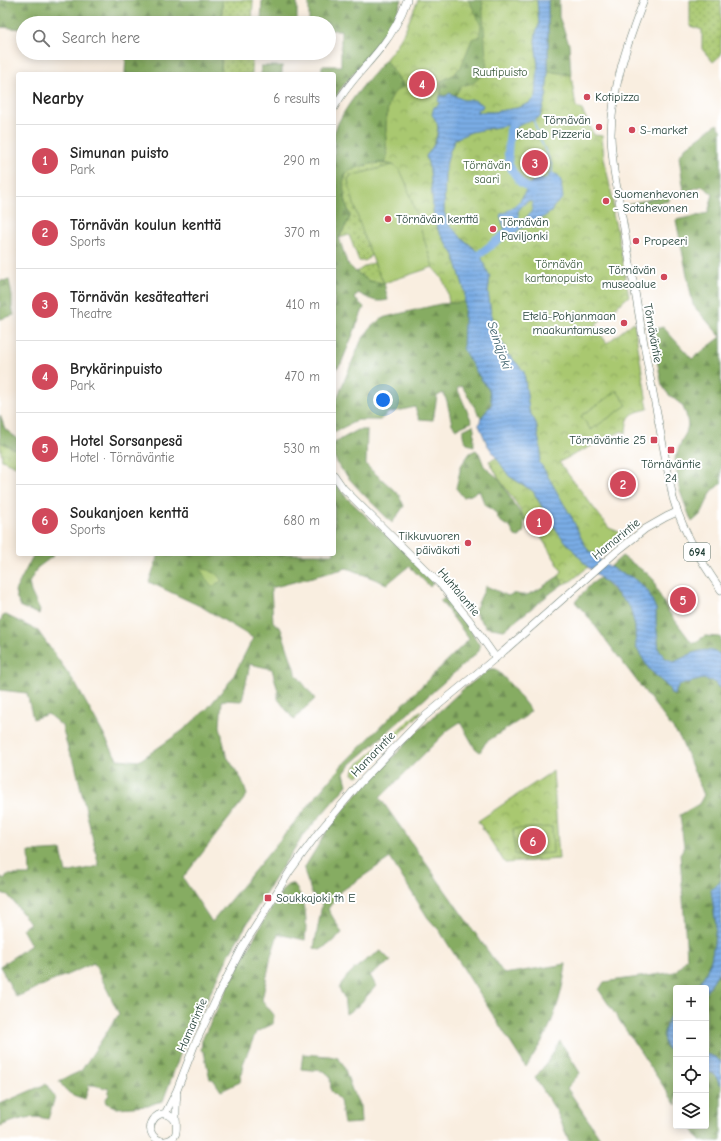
<!DOCTYPE html>
<html lang="en">
<head>
<meta charset="utf-8">
<style>
	body { margin:0; font-family:"Comic Neue",sans-serif; background:#f2f2f2; color:#222 }
	.controls { position:absolute; right:12px; bottom:12px; display:grid; overflow:hidden; border-radius:4px; box-shadow:0 2px 10px #0003 }
	.controls button { width:36px; height:36px; display:grid; place-items:center; padding:0; border:0; border-bottom:1px solid #e0e0e0; background:#fff; color:#222; font:20px sans-serif }
	.you { position:absolute; left:383px; top:400px; width:14px; height:14px; margin:-10px; border:3px solid #fff; border-radius:50%; background:#1a73e8; box-shadow:0 0 0 6px #1a73e833 }
	.badge { display:grid; place-items:center; width:26px; height:26px; border-radius:50%; background:#d1495b; color:#fff; font-size:13px; font-weight:700 }
	.pin { position:absolute; translate:-50% -50%; border:2px solid #fff; box-shadow:0 1px 4px #0006 }
	.list { margin:0; padding:0; list-style:none }
	h2 { display:flex; justify-content:space-between; align-items:center; height:52px; margin:0; padding:0 16px; font-size:17px }
	h2 small { font-size:13px; font-weight:400; color:#767676 }
	.list li { display:grid; grid-template-columns:26px 1fr auto; gap:12px; align-items:center; box-sizing:border-box; height:72px; padding:0 16px; border-top:1px solid #e0e0e0 }
	.list b { display:block; font-size:15px; white-space:nowrap }
	.list p { margin:0; font-size:13px; white-space:nowrap; color:#767676 }
	.list em { font-size:13px; font-style:normal; color:#767676 }
	.icon { flex:none; width:22px; height:22px; fill:none; stroke:currentColor; stroke-width:2; stroke-linecap:round; stroke-linejoin:round }
	.map { position:relative; flex:none; width:721px; height:1141px; overflow:hidden }
	.search { position:absolute; background:#fff; box-shadow:0 2px 10px #0003; left:16px; top:16px; width:320px; height:44px; display:flex; align-items:center; gap:10px; box-sizing:border-box; padding:0 14px; border-radius:22px; color:#767676; font-size:15px }
	.panel { position:absolute; background:#fff; box-shadow:0 2px 10px #0003; left:16px; top:72px; width:320px; height:484px; border-radius:4px }
	.map>svg:first-child { display:block }
	.grass { fill:url(#grass-dots); stroke:#648252 }
	.forest { fill:url(#forest-firs); stroke:#52744b }
	.park { fill:url(#park-crowns); stroke:#648252 }
	.pitch { fill:#a9c870; stroke:#648252 }
	.water { fill:url(#water-rules); stroke:#4c748c; fill-rule:evenodd }
	.lines { fill:none; stroke-linecap:round; stroke-linejoin:round }
	.stream { stroke:#79ace5; stroke-width:1.5 }
	.river { stroke:#79ace5; stroke-width:8 }
	.secondary-casing { stroke:#6b7b70; stroke-width:8 }
	.primary-casing { stroke:#6b7b70; stroke-width:8 }
	.secondary { stroke:#fff; stroke-width:7 }
	.primary { stroke:#fff; stroke-width:7 }
	.poi-dot { fill:#d1495b; stroke:#fff; stroke-width:1.5 }
	.labels { text-anchor:middle; stroke-width:4; stroke-linejoin:round; paint-order:stroke }
	.shield { fill:#fff; stroke:#627771; stroke-width:1 }
	.shield-label { font-size:11px; font-weight:bold; fill:#1f3d34 }
	.park-label { font-size:12px; fill:#426043; stroke:#fff }
	.poi-label { font-size:12px; fill:#1f3d34; stroke:#fff; text-anchor:start }
	.street-label { font-size:12px; fill:#1f3d34; stroke:#fff }
	.water-label { font-size:13px; font-style:italic; fill:#3a5e69; stroke:#fff }
</style>
</head>
<body>
<div class="map">
<svg width="721" height="1141" viewBox="0 0 721 1141">
	<defs>
		<pattern id="grass-dots" width="8" height="8" patternUnits="userSpaceOnUse"><rect width="8" height="8" fill="#a9c870"/><path d="M2 2h.1M6 6h.1" fill="none" stroke="#89a45d" stroke-width="1.8" stroke-linecap="round"/></pattern>
		<pattern id="forest-firs" width="22" height="20" patternUnits="userSpaceOnUse"><rect width="22" height="20" fill="#86ac62"/><path d="M5 1l3.5 6h-7zM16 11l3.5 6h-7z" fill="#6d8d52"/></pattern>
		<pattern id="park-crowns" width="20" height="18" patternUnits="userSpaceOnUse"><rect width="20" height="18" fill="#a9c870"/><path d="M2 6a3 3 0 1 1 6 0M12 15a3 3 0 1 1 6 0" fill="none" stroke="#89a45d"/></pattern>
		<pattern id="water-rules" width="6" height="5" patternUnits="userSpaceOnUse"><rect width="6" height="5" fill="#79ace5"/><path d="M0 2.5h6" fill="none" stroke="#638dba"/></pattern>
	</defs>
	<rect width="100%" height="100%" fill="#fff"/>
	<filter id="ink" filterUnits="userSpaceOnUse"><feTurbulence type="fractalNoise" baseFrequency=".025" numOctaves="2"/><feDisplacementMap in="SourceGraphic" scale="8" xChannelSelector="R" yChannelSelector="G"/><feConvolveMatrix kernelMatrix="1 2 1 2 8 2 1 2 1" color-interpolation-filters="sRGB"/></filter>
	<filter id="wash" filterUnits="userSpaceOnUse"><feTurbulence type="fractalNoise" baseFrequency=".012" numOctaves="4" result="noise"/><feDisplacementMap in="SourceGraphic" scale="16" xChannelSelector="R" yChannelSelector="G"/><feGaussianBlur stdDeviation="0.9" result="paint"/><feColorMatrix in="noise" values="0 0 0 0 0 0 0 0 0 0 0 0 0 0 0 0 0 1.4 0 .05"/><feComposite in="paint" operator="in"/></filter>
	<g filter="url(#wash)">
		<rect width="100%" height="100%" fill="#f9eee0"/>
		<!-- grass -->
		<g class="grass">
			<path d="M 222,0 L 253,0 L 252,23 L 222,23 Z"/>
			<path d="M 690,0 L 721,0 L 721,55 L 713,62 L 702,49 L 702,30 L 690,26 Z"/>
			<rect x="221" y="53" width="31" height="21"/>
			<path d="M 376,163 L 393,165 L 350,176 L 348,180 L 352,196 L 371,255 C 367,260 366,262 359,261 L 349,235 L 339,238 L 350,217 C 347,205 337,181 349,171 C 353,167 369,164 376,163 Z"/>
			<path d="M 374,263 L 384,283 L 369,281 L 356,272 L 369,264 Z"/>
			<path d="M 420,711 L 422,712 L 358,776 L 353,774 L 354,769 L 357,765 Z"/>
		</g>
		<!-- forest -->
		<g class="forest">
			<path d="M 0,0 L 222,0 L 222,23 L 23,23 L 23,29 L 0,27 Z"/>
			<path d="M 262,0 L 297,0 L 297,23 L 261,23 Z"/>
			<path d="M 309,0 L 402,0 L 394,20 L 379,42 L 339,91 L 334,100 L 334,74 L 322,74 L 322,66 L 341,66 L 341,30 L 329,30 L 329,23 L 309,23 Z"/>
			<path d="M 468,0 L 537,0 L 535,41 L 455,96 L 450,93 L 446,96 L 441,96 L 441,81 L 453,75 L 468,49 L 472,39 L 474,10 Z"/>
			<path d="M 548,0 L 559,0 L 559,17 L 569,44 L 571,75 L 548,71 Z"/>
			<path d="M 126,53 L 221,53 L 221,74 L 125,74 Z"/>
			<path d="M 385,60 L 405,87 C 402,88 398,89 396,91 C 383,103 386,142 387,158 L 384,163 C 374,163 366,164 357,168 C 354,169 350,170 348,172 C 338,182 347,205 350,217 L 339,238 L 347,263 L 356,272 L 369,281 L 384,283 L 388,300 C 375,303 370,299 358,293 L 354,298 L 364,307 L 341,364 L 334,371 L 334,133 C 344,105 366,83 385,60 Z"/>
			<rect x="261" y="66" width="21" height="8"/>
			<path d="M 717,124 L 721,130 L 721,483 L 712,491 L 701,514 L 692,522 L 685,505 L 679,488 L 675,458 L 682,440 L 686,433 L 688,425 L 686,414 L 682,405 L 668,394 L 662,385 L 651,330 L 663,327 L 692,359 L 721,337 L 693,305 L 676,220 L 708,213 L 713,194 L 702,186 L 684,192 L 679,156 L 686,147 Z"/>
			<path d="M 674,194 L 669,197 L 669,201 L 629,208 L 628,204 Z"/>
			<path d="M 9,280 L 12,296 L 12,307 L 14,315 L 0,319 L 0,281 Z"/>
			<path d="M 465,302 L 464,315 L 475,370 L 489,390 L 492,404 L 481,418 L 462,386 L 457,388 L 472,422 L 456,429 L 452,424 L 447,401 L 443,393 L 437,396 L 433,420 L 419,419 L 415,407 L 388,413 L 380,420 L 358,420 L 334,432 L 334,405 L 361,341 L 371,327 L 382,318 L 440,304 Z"/>
			<path d="M 0,415 L 5,429 L 18,439 L 18,451 L 0,442 Z"/>
			<path d="M 473,425 C 476,434 473,437 474,446 C 466,445 462,438 463,430 Z"/>
			<path d="M 358,430 L 367,430 L 366,464 L 370,469 L 385,482 L 399,495 L 404,506 L 392,523 C 380,510 336,470 334,455 C 333,451 334,447 334,443 Z"/>
			<path d="M 476,450 L 479,453 L 484,466 L 499,479 L 514,504 L 525,520 L 524,522 C 524,528 525,533 519,537 L 515,536 L 510,527 L 504,524 L 499,520 L 495,512 L 485,505 L 479,490 L 471,495 L 463,497 L 456,488 L 460,471 L 460,467 L 470,453 Z"/>
			<path d="M 334,481 L 345,496 L 434,581 L 430,587 L 409,566 L 387,584 L 347,568 L 271,588 L 273,622 L 281,629 L 296,674 L 315,699 L 305,708 L 294,720 L 278,699 L 278,691 L 272,669 L 250,664 L 242,701 L 222,700 L 220,726 L 226,755 L 242,780 L 247,795 L 183,878 L 212,922 L 343,764 L 469,639 L 440,600 L 447,598 L 472,633 L 480,646 L 479,651 L 351,764 L 344,773 L 347,785 L 303,836 L 274,879 L 232,949 L 181,1052 L 163,1101 L 155,1103 L 148,1106 L 117,1108 L 106,1103 L 105,1100 L 109,1095 L 109,1089 L 94,1085 L 89,1085 L 85,1099 C 70,1094 69,1095 59,1081 L 81,1071 L 119,1014 L 94,963 L 16,997 L 0,966 L 31,945 L 22,929 L 30,923 L 8,895 L 1,893 L 0,894 L 0,878 L 4,879 L 7,875 L 30,875 L 29,852 L 61,850 L 66,873 L 99,866 L 75,764 L 69,752 L 62,726 L 48,714 L 33,719 L 27,693 L 0,690 L 0,622 L 3,616 L 6,615 L 38,631 L 75,683 L 117,759 L 139,761 L 182,731 L 207,709 L 232,679 L 253,638 L 202,607 L 149,582 L 159,554 L 334,554 Z"/>
			<path d="M 34,554 L 53,554 L 53,556 L 37,568 L 29,583 L 31,592 L 40,611 L 39,614 L 21,607 L 17,599 L 15,591 Z"/>
			<path d="M 622,556 L 648,574 L 654,580 L 656,588 L 668,611 L 692,643 L 694,643 L 705,636 L 720,637 L 721,638 L 721,655 C 703,644 691,655 674,662 L 665,658 L 659,650 L 656,623 L 656,609 L 632,577 L 620,573 L 610,567 Z"/>
			<path d="M 559,576 L 563,584 L 552,592 L 504,630 L 486,627 L 474,612 L 486,586 L 508,596 C 517,591 517,596 526,595 C 536,593 550,581 559,576 Z"/>
			<path d="M 600,578 L 630,607 L 635,626 L 636,647 L 649,669 L 669,688 L 674,695 L 679,685 L 703,679 L 713,681 L 721,690 L 721,879 L 712,902 L 716,925 L 714,944 L 711,960 L 706,973 L 700,982 L 694,985 L 692,988 L 676,988 L 676,1006 L 668,1019 L 663,1035 L 666,1048 L 676,1056 L 676,1105 L 599,990 L 604,982 L 675,972 L 687,958 L 680,854 L 684,847 L 680,815 L 699,804 L 704,795 L 680,738 L 586,614 L 575,602 L 591,584 Z"/>
			<path d="M 490,669 L 496,669 L 510,684 L 531,711 L 526,716 L 486,742 L 480,752 L 475,748 L 460,722 L 448,730 L 380,798 L 504,974 L 566,964 C 563,989 556,1015 544,1038 C 538,1048 532,1057 526,1067 L 439,930 L 428,918 L 390,858 L 340,892 L 328,909 L 342,933 L 328,945 L 320,950 L 314,948 L 322,905 L 317,898 L 312,894 L 305,874 L 305,867 L 328,829 L 349,803 L 414,735 L 461,691 Z"/>
			<path d="M 289,884 L 293,884 C 307,900 307,920 305,940 L 278,934 L 271,956 L 262,1000 L 274,1015 L 273,1024 L 256,1032 L 243,1064 L 240,1082 L 221,1091 L 213,1079 L 210,1079 L 204,1052 L 201,1050 L 202,1040 L 226,991 L 256,934 L 283,889 Z"/>
			<path d="M 381,951 L 391,961 L 370,975 L 376,986 L 358,1006 L 346,1014 L 344,997 L 339,989 C 345,973 367,959 381,951 Z"/>
			<path d="M 718,973 L 721,974 L 721,1062 L 715,1057 L 706,1054 L 706,992 Z"/>
			<path d="M 560,1041 L 580,1073 L 567,1088 L 602,1141 L 569,1141 L 557,1112 L 535,1078 L 549,1060 Z"/>
			<path d="M 303,1054 L 329,1056 L 338,1058 L 343,1064 L 352,1090 L 360,1106 L 361,1123 L 344,1124 L 340,1100 L 331,1091 L 330,1076 L 324,1071 L 301,1069 Z"/>
			<path d="M 706,1071 L 714,1074 L 721,1085 L 721,1141 L 700,1141 L 690,1126 L 706,1126 Z"/>
			<path d="M 46,1084 L 55,1097 L 48,1119 C 30,1114 17,1120 0,1126 L 0,1104 Z"/>
		</g>
		<!-- park -->
		<g class="park">
			<path d="M 418,0 L 468,0 L 474,10 L 481,26 L 479,37 L 472,39 L 461,67 L 453,75 L 441,81 L 440,96 L 438,101 L 440,102 C 436,109 438,117 438,124 C 437,137 435,146 426,156 L 430,170 L 434,219 L 439,232 L 454,255 L 465,292 L 465,302 L 449,303 C 446,284 446,282 432,267 L 393,165 L 384,163 L 387,158 C 386,142 383,103 396,91 C 398,89 402,88 405,86 L 385,60 L 397,45 L 405,30 Z"/>
			<path d="M 482,0 L 537,0 L 539,25 L 536,33 L 535,41 L 538,66 L 536,97 L 530,103 L 517,108 L 493,112 L 477,112 L 474,100 L 463,100 L 455,96 L 461,86 L 473,83 L 487,71 Z"/>
			<path d="M 548,71 L 571,75 L 576,107 L 582,110 L 594,135 L 602,136 L 604,158 L 613,201 L 613,215 L 617,230 L 629,296 L 595,325 L 598,328 L 601,335 L 607,343 L 634,322 L 648,409 C 630,413 627,415 626,433 L 622,431 L 559,462 L 609,528 L 619,532 L 620,539 L 597,558 L 588,550 L 582,540 L 572,518 L 542,467 L 539,463 L 541,453 L 536,423 L 529,411 L 524,372 L 514,360 L 507,354 L 498,334 L 493,329 L 488,292 L 490,277 L 474,248 L 462,238 L 449,225 L 444,212 L 445,170 L 449,153 L 455,138 L 471,132 L 508,125 L 514,130 L 518,125 L 540,117 L 546,97 Z"/>
			<path d="M 0,442 L 18,451 L 18,467 L 2,460 Z"/>
			<path d="M 497,458 L 509,476 L 533,491 L 549,519 L 560,535 L 588,567 L 571,581 L 563,584 L 559,576 L 562,571 L 539,534 L 527,530 L 528,524 L 516,503 L 500,480 L 489,461 Z"/>
			<path d="M 203,569 C 211,570 217,573 221,580 L 221,582 L 217,583 L 215,586 L 212,586 L 206,579 L 201,570 Z"/>
			<path d="M 553,771 L 559,859 L 505,863 L 478,821 Z"/>
		</g>
		<!-- pitch -->
		<g class="pitch">
			<path d="M 393,165 L 400,170 L 406,183 L 433,267 L 384,283 C 367,250 356,215 348,180 L 350,176 Z"/>
			<path d="M 617,391 L 627,405 L 591,430 L 581,416 Z"/>
			<path d="M 628,475 L 633,482 L 633,483 L 619,494 L 617,494 L 612,486 Z"/>
			<path d="M 552,827 L 553,853 L 515,855 L 513,829 Z"/>
		</g>
		<!-- water -->
		<g class="water">
			<path d="M 537,0 L 548,0 L 548,71 L 546,97 L 540,117 C 530,123 522,121 514,130 L 510,129 L 508,125 L 471,132 L 455,139 L 449,153 L 445,170 L 444,212 L 449,225 L 462,238 L 480,254 L 490,277 L 488,292 L 493,328 L 498,333 L 507,354 L 514,360 L 524,372 L 529,411 L 536,423 L 541,453 L 539,463 L 542,466 L 562,501 L 572,518 L 582,540 L 588,550 L 597,558 L 610,567 L 620,573 L 632,577 L 648,591 L 656,609 L 656,623 L 659,650 L 665,658 L 674,662 C 691,655 703,644 721,655 L 721,690 L 713,681 L 703,679 L 679,685 L 674,695 L 671,694 L 669,688 L 649,669 L 636,647 L 635,626 L 630,607 L 612,588 L 588,567 L 560,535 L 549,519 L 533,491 L 509,476 L 487,444 L 479,425 L 481,418 L 492,404 L 489,390 L 475,370 L 463,349 L 465,292 L 454,255 L 439,232 L 434,219 L 430,170 L 426,156 C 433,149 441,133 437,123 C 436,120 433,117 432,114 L 434,107 L 437,106 L 440,103 L 438,101 L 440,96 L 446,96 L 450,93 L 463,100 L 474,100 L 483,105 L 482,108 L 477,110 L 477,112 L 493,112 L 517,108 L 530,103 L 536,97 L 538,66 L 535,41 L 536,33 L 539,25 Z"/>
			<path d="M 552,173 L 558,175 L 561,181 L 563,198 L 554,206 L 551,212 L 533,224 L 521,228 L 513,236 L 506,233 L 500,216 L 501,214 C 506,213 519,203 521,199 C 525,194 526,186 531,182 C 533,181 537,179 539,178 L 543,180 L 547,178 L 548,175 ZM 528,201 L 532,202 C 535,210 528,216 522,221 L 519,219 L 518,211 L 523,205 Z"/>
			<path d="M 721,879 L 721,965 L 718,973 L 706,992 L 706,988 L 692,988 L 694,985 L 700,982 L 706,973 L 711,960 L 714,944 L 716,925 L 711,890 L 720,882 Z"/>
			<path d="M 676,1006 L 676,1056 C 673,1053 668,1050 666,1047 C 659,1035 670,1016 676,1006 Z"/>
			<path d="M 706,1054 L 715,1057 L 721,1062 L 721,1085 L 714,1074 L 706,1071 Z"/>
		</g>
		<g class="lines">
			<!-- stream -->
			<path class="stream" d="M 533,119 L 538,134 L 552,166 L 552,175"/>
			<!-- river -->
			<g class="river">
				<path d="M 513,122 L 510,130 L 508,154 L 509,164 L 513,172 L 521,183 L 532,190 L 534,194"/>
				<path d="M 480,254 L 514,227"/>
			</g>
		</g>
	</g>
	<g filter="url(#ink)">
		<g class="lines">
			<defs>
				<g id="secondary">
					<path d="M 334,108 C 346,85 366,67 382,46 C 393,32 401,17 407,0"/>
					<path d="M 334,475 L 343,488 L 361,506 L 442,586 L 470,621 L 496,658"/>
					<path d="M 165,1114 L 177,1090 L 194,1046 L 223,985 L 242,948 L 290,871 L 318,833 L 360,783 L 424,717 L 504,651 L 616,552 L 645,529 L 666,517 L 677,512"/>
					<path d="M 162,1141 C 136,1134 160,1098 176,1122"/>
					<path d="M 165,1141 C 180,1139 176,1127 176,1116 C 176,1109 176,1101 177,1094"/>
				</g>
				<path id="primary" d="M 644,0 C 627,44 612,87 611,134 C 611,147 613,159 614,171 L 647,361 L 673,498 C 683,532 701,562 721,590"/>
			</defs>
			<!-- secondary casing -->
			<use href="#secondary" class="secondary-casing"/>
			<!-- primary casing -->
			<use href="#primary" class="primary-casing"/>
			<!-- secondary -->
			<use href="#secondary" class="secondary"/>
			<!-- primary -->
			<use href="#primary" class="primary"/>
		</g>
	</g>
	<!-- markers -->
	<g class="poi-dot">
		<circle cx="587" cy="97" r="4"/>
		<circle cx="599" cy="127" r="4"/>
		<circle cx="632" cy="130" r="4"/>
		<circle cx="606" cy="201" r="4"/>
		<circle cx="388" cy="219" r="4"/>
		<circle cx="493" cy="229" r="4"/>
		<circle cx="636" cy="241" r="4"/>
		<circle cx="664" cy="277" r="4"/>
		<circle cx="624" cy="323" r="4"/>
		<rect x="650" y="436" width="8" height="8" rx="2"/>
		<rect x="667" y="446" width="8" height="8" rx="2"/>
		<circle cx="468" cy="543" r="4"/>
		<rect x="264" y="894" width="8" height="8" rx="2"/>
	</g>
	<g class="labels">
		<!-- shield labels -->
		<rect class="shield" x="684" y="543" width="26" height="18" rx="3"/>
		<g class="shield-label">
			<text x="697" y="556">694</text>
		</g>
		<!-- park labels -->
		<g class="park-label">
			<text x="500" y="76">Ruutipuisto</text>
			<text x="487" y="169">Törnävän<tspan x="487" dy="14">saari</tspan></text>
			<text x="559" y="268">Törnävän<tspan x="559" dy="14">kartanopuisto</tspan></text>
		</g>
		<!-- poi labels -->
		<g class="poi-label">
			<text x="595" y="101">Kotipizza</text>
			<text x="591" y="124" text-anchor="end">Törnävän<tspan x="591" dy="14">Kebab Pizzeria</tspan></text>
			<text x="640" y="134">S-market</text>
			<text x="614" y="198">Suomenhevonen<tspan x="614" dy="14">- Sotahevonen</tspan></text>
			<text x="396" y="223">Törnävän kenttä</text>
			<text x="501" y="226">Törnävän<tspan x="501" dy="14">Paviljonki</tspan></text>
			<text x="644" y="245">Propeeri</text>
			<text x="656" y="274" text-anchor="end">Törnävän<tspan x="656" dy="14">museoalue</tspan></text>
			<text x="616" y="320" text-anchor="end">Etelä-Pohjanmaan<tspan x="616" dy="14">maakuntamuseo</tspan></text>
			<text x="646" y="444" text-anchor="end">Törnäväntie 25</text>
			<text x="671" y="468" text-anchor="middle">Törnäväntie<tspan x="671" dy="14">24</tspan></text>
			<text x="460" y="540" text-anchor="end">Tikkuvuoren<tspan x="460" dy="14">päiväkoti</tspan></text>
			<text x="276" y="902">Soukkajoki th E</text>
		</g>
		<!-- street labels -->
		<g class="street-label">
			<text transform="translate(653 333) rotate(80)" y="4">Törnäväntie</text>
			<text transform="translate(616 539) rotate(-39)" y="4">Hamarintie</text>
			<text transform="translate(459 592) rotate(50)" y="4">Huhtalantie</text>
			<text transform="translate(373 754) rotate(-46)" y="4">Hamarintie</text>
			<text transform="translate(192 1025) rotate(-66)" y="4">Hamarintie</text>
		</g>
		<!-- water labels -->
		<g class="water-label">
			<text transform="translate(500 345) rotate(71)" y="5">Seinäjoki</text>
		</g>
	</g>
</svg>
<div class="controls">
<button>+</button>
<button>−</button>
<button><svg class="icon" aria-label="locate" viewBox="0 0 24 24"><circle cx="12" cy="12" r="6"/><path d="M12 2v4M12 18v4M2 12h4M18 12h4"/></svg></button>
<button><svg class="icon" aria-label="layers" viewBox="0 0 24 24"><path d="M12 4l9 5-9 5-9-5zM3 14l9 5 9-5"/></svg></button>
</div>
<div class="you"></div>
<div class="pin badge" style="left:539px;top:522px">1</div>
<div class="pin badge" style="left:623px;top:484px">2</div>
<div class="pin badge" style="left:535px;top:163px">3</div>
<div class="pin badge" style="left:422px;top:84px">4</div>
<div class="pin badge" style="left:683px;top:600px">5</div>
<div class="pin badge" style="left:533px;top:841px">6</div>
<div class="search"><svg class="icon" aria-label="search" viewBox="0 0 24 24"><circle cx="10" cy="10" r="6"/><path d="M15 15l6 6"/></svg>Search here</div>
<section class="panel">
<h2>Nearby<small>6 results</small></h2>
<ul class="list">
<li><span class="badge">1</span><div><b>Simunan puisto</b><p>Park</p></div><em>290 m</em></li>
<li><span class="badge">2</span><div><b>Törnävän koulun kenttä</b><p>Sports</p></div><em>370 m</em></li>
<li><span class="badge">3</span><div><b>Törnävän kesäteatteri</b><p>Theatre</p></div><em>410 m</em></li>
<li><span class="badge">4</span><div><b>Brykärinpuisto</b><p>Park</p></div><em>470 m</em></li>
<li><span class="badge">5</span><div><b>Hotel Sorsanpesä</b><p>Hotel · Törnäväntie</p></div><em>530 m</em></li>
<li><span class="badge">6</span><div><b>Soukanjoen kenttä</b><p>Sports</p></div><em>680 m</em></li>
</ul>
</section>
</div>
</body>
</html>
